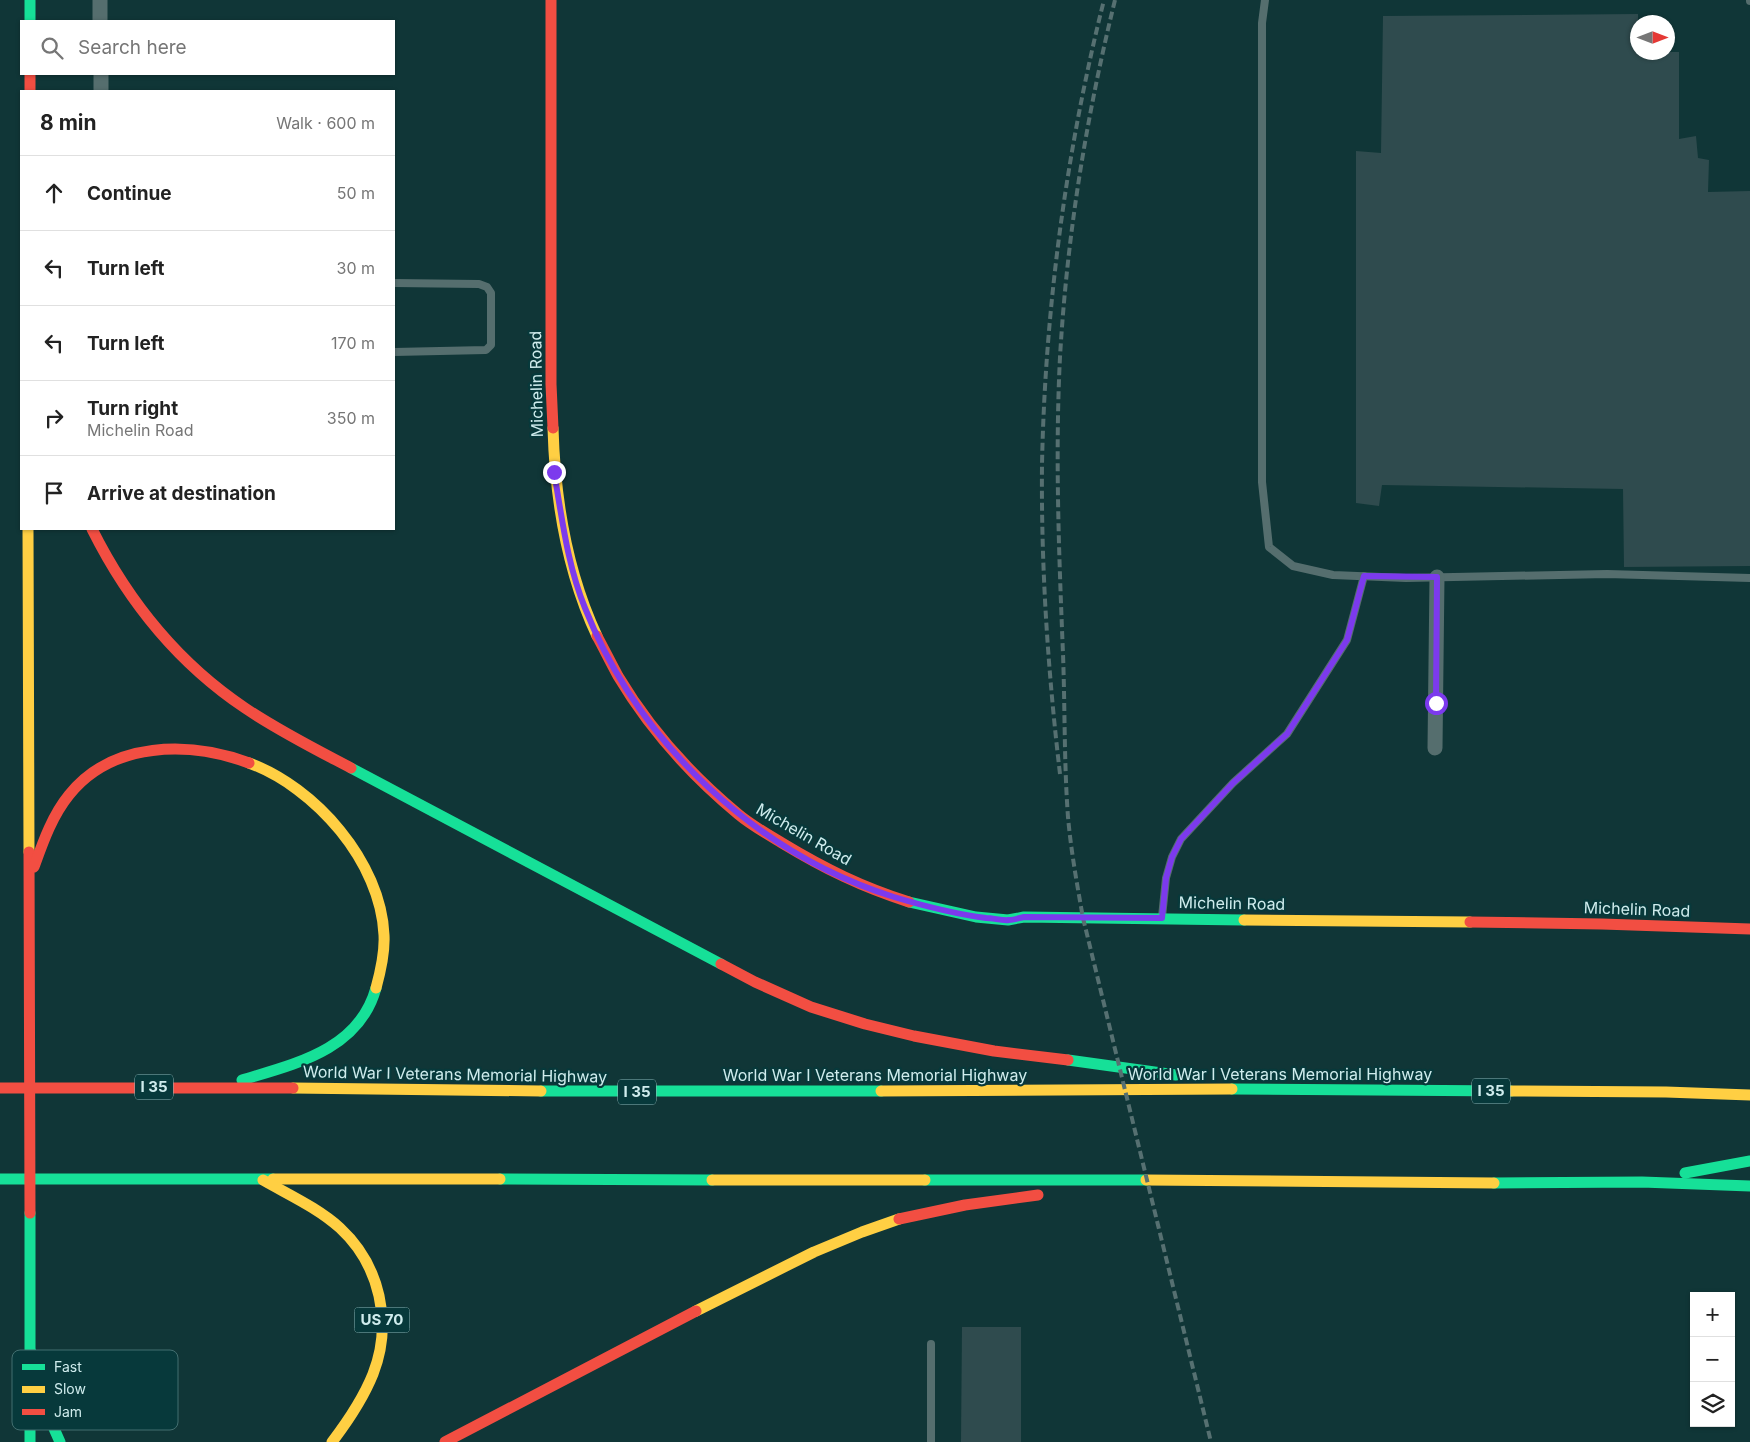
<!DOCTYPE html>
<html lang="en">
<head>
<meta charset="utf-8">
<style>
	body { margin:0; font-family:Inter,sans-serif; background:#f6f6f6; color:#222 }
	.controls { position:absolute; right:15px; bottom:15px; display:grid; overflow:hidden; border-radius:0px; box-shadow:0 1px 4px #0004 }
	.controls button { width:45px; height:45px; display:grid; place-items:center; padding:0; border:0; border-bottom:1px solid #e0e0e0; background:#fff; color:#222; font:25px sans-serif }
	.compass { position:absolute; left:1630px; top:15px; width:45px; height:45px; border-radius:50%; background:#fff; box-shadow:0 1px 4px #0004; rotate:90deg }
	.stop { position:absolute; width:15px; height:15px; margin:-11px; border:4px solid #7c3aed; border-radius:50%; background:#fff }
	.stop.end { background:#7c3aed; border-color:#fff; box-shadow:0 1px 5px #0008 }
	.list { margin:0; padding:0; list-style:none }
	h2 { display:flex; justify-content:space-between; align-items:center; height:65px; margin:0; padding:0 20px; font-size:21px }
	h2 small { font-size:16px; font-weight:400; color:#767676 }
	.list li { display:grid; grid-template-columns:32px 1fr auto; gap:15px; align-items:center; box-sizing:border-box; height:75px; padding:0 20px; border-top:1px solid #e0e0e0 }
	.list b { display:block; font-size:19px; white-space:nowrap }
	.list p { margin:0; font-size:16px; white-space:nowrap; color:#767676 }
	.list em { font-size:16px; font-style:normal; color:#767676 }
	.icon { flex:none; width:28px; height:28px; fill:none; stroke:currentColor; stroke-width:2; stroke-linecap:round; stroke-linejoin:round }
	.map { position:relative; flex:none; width:1750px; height:1442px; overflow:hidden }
	.search { position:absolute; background:#fff; box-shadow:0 1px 4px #0004; left:20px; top:20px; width:375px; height:55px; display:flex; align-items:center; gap:12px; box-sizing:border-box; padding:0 18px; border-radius:0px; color:#767676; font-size:19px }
	.panel { position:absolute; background:#fff; box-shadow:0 1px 4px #0004; left:20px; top:90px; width:375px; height:440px; border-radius:0px }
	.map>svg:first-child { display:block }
	.building { fill:#2f4b4e }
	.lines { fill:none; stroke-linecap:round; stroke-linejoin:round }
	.lane { stroke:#556e6e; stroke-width:8 }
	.street { stroke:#556e6e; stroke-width:15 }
	.fast { stroke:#16e098; stroke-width:11 }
	.slow { stroke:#ffcf43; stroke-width:11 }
	.jam { stroke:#f24e42; stroke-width:11 }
	.rail { stroke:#567071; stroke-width:4; stroke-dasharray:8 4; stroke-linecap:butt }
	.route { stroke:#7c3aed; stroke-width:6 }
	.labels { text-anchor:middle; stroke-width:4.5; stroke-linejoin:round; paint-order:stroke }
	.shield { fill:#07393b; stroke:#93b6b8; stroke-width:1 }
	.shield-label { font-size:15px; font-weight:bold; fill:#cfeced }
	.street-label { font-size:16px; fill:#cfeced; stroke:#07393b }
	.key { fill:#07393b; stroke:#436f70; stroke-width:1 }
	.key-label { font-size:14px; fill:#cfeced }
</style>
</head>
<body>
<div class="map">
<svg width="1750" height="1442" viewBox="0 0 1750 1442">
	<rect width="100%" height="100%" fill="#103637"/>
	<!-- building -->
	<g class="building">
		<path d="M 1638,14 L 1638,52 L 1679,52 L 1679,139 L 1696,136 L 1698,158 L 1709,160 L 1708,192 L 1750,191 L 1750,566 L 1624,567 L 1623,489 L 1382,485 L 1379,506 L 1356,503 L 1356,151 L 1381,153 L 1383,16 Z"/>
		<path d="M 962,1327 L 1021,1327 L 1021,1442 L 961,1442 Z"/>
	</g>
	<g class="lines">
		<!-- lane -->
		<g class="lane">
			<path d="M 1265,0 L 1262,23 L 1262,482 L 1269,547 L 1293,566 L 1333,575 L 1406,578 L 1607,574 L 1750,578"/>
			<path d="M 1750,0 L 1750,1"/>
			<path d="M 394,283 L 479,284 L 487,287 L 491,293 L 491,345 L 486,350 L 394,352"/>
			<path d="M 1162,917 L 1166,878 L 1172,857 L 1181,839 L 1233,783 L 1287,734 L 1347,640 L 1364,576"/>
			<path d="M 931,1442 L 931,1344"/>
		</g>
		<!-- street -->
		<g class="street">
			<path d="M 100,0 L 100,21"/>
			<path d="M 101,74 L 101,91"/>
			<path d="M 1435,748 L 1437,577"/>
		</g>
		<!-- fast -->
		<g class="fast">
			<path d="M 30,0 L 30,21"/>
			<path d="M 351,768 L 721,964"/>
			<path d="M 909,902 L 976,917 L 1008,920 L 1024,917 L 1244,920"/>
			<path d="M 1068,1060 L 1176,1075"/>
			<path d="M 242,1080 C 295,1064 359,1050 376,988"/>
			<path d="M 1232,1089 L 1511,1091"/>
			<path d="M 541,1091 L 881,1091"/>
			<path d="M 1685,1173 L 1750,1161"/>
			<path d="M 0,1179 L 273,1179"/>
			<path d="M 500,1179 L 712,1180"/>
			<path d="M 925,1180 L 1146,1180"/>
			<path d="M 1494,1183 L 1642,1182 L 1750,1186"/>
			<path d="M 30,1213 L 30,1349 L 52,1424 L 60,1442"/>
			<path d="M 30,1365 L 30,1442"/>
		</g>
		<!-- slow -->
		<g class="slow">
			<path d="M 553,428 C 555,499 567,572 597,636"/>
			<path d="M 28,529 L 29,852"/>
			<path d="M 249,763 C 315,787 381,862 384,935 C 385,953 381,970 376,988"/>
			<path d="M 1244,920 L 1470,922"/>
			<path d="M 293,1088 L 541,1091"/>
			<path d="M 881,1091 L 1232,1089"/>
			<path d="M 1511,1091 L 1666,1092 L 1750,1095"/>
			<path d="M 273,1179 L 500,1179"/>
			<path d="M 263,1180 C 289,1195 318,1208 340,1228 C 380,1265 393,1323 373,1374 C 363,1399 348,1421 332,1442"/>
			<path d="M 712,1180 L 925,1180"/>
			<path d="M 1146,1180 L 1494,1183"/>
			<path d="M 696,1311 L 814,1252 L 862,1232 L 899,1219"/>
		</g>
		<!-- jam -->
		<g class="jam">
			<path d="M 551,0 L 551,384 L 553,428"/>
			<path d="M 30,74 L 30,91"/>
			<path d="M 92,529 C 128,601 178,663 245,708 C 279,731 315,749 351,768"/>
			<path d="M 597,636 C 604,649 611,663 618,676 C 649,728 691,775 738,814 C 751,825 767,834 782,843 C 825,869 862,887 909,902"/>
			<path d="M 29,852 L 30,1213"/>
			<path d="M 34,867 C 43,842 52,816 69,795 C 112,741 189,741 249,763"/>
			<path d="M 1470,922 L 1602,924 L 1750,929"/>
			<path d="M 721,964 L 755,982 L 811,1007 L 865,1024 L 914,1036 L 994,1051 L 1068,1060"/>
			<path d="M 0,1088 L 293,1088"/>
			<path d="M 899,1219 L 965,1205 L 1038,1195"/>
			<path d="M 445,1442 L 696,1311"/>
		</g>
		<!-- rail -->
		<g class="rail">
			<path d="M 1115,0 C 1086,118 1067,236 1060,357 C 1055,456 1059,555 1063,654 C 1065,708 1064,763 1068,817 C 1071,851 1077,884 1083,918 L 1211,1442"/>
			<path d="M 1060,774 C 1048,672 1041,568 1042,465 C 1045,310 1066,151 1104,0"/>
		</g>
	</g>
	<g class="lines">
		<!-- route -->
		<path class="route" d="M 554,472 C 562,517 567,564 585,608 C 638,742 756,854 894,897 C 924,906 955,914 986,918 C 994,918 1002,921 1009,920 C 1014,920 1019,918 1024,917 L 1162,918 L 1166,878 L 1172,857 L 1181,839 L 1233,783 L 1287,734 L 1347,640 L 1364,576 L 1437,577 L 1436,703"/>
	</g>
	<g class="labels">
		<!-- shield labels -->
		<g class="shield">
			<rect x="135" y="1074.5" width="38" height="25" rx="4"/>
			<rect x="1472" y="1078.5" width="38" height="25" rx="4"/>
			<rect x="618" y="1079.5" width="38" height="25" rx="4"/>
			<rect x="354.5" y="1307.5" width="55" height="25" rx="4"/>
		</g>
		<g class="shield-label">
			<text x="154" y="1092">I 35</text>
			<text x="1491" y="1096">I 35</text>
			<text x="637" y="1097">I 35</text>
			<text x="382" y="1325">US 70</text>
		</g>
		<!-- street labels -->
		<g class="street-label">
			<text transform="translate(536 384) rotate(-91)" y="6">Michelin Road</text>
			<text transform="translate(804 834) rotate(30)" y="6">Michelin Road</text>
			<text transform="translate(1232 903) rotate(1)" y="6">Michelin Road</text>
			<text transform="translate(1637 909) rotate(2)" y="6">Michelin Road</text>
			<text transform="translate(455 1074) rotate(1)" y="6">World War I Veterans Memorial Highway</text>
			<text x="1280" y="1080">World War I Veterans Memorial Highway</text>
			<text x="875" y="1081">World War I Veterans Memorial Highway</text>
		</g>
	</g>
	<!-- legend -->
	<rect x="12" y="1350" width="166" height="80" rx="8" class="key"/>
	<rect x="22" y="1364" width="23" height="6" fill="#16e098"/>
	<rect x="22" y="1386" width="23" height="7" fill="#ffcf43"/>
	<rect x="22" y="1409" width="23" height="6" fill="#f24e42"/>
	<g class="key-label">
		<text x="54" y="1372">Fast</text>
		<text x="54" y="1394">Slow</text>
		<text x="54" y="1417">Jam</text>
	</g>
</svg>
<div class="controls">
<button>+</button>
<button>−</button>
<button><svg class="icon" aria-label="layers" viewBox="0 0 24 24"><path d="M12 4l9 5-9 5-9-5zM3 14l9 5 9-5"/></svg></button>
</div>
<svg class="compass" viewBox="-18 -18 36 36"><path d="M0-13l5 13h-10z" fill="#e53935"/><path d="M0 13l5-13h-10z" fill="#767676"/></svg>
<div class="stop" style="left:1436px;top:703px"></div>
<div class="stop end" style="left:554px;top:472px"></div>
<div class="search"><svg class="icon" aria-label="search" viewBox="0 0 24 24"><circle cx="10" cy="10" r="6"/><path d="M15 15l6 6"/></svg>Search here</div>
<section class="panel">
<h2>8 min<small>Walk · 600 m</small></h2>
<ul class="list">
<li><svg class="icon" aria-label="ahead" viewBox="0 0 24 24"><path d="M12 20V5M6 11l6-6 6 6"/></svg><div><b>Continue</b></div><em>50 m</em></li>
<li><svg class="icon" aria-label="left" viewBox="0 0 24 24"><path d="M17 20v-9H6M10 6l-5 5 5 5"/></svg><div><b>Turn left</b></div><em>30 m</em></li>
<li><svg class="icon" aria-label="left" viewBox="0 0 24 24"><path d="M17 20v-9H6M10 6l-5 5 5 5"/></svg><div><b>Turn left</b></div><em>170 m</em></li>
<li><svg class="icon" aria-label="right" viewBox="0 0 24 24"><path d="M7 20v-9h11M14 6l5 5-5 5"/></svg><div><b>Turn right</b><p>Michelin Road</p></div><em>350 m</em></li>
<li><svg class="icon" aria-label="arrive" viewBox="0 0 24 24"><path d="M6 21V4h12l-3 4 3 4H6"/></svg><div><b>Arrive at destination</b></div></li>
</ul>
</section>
</div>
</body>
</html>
